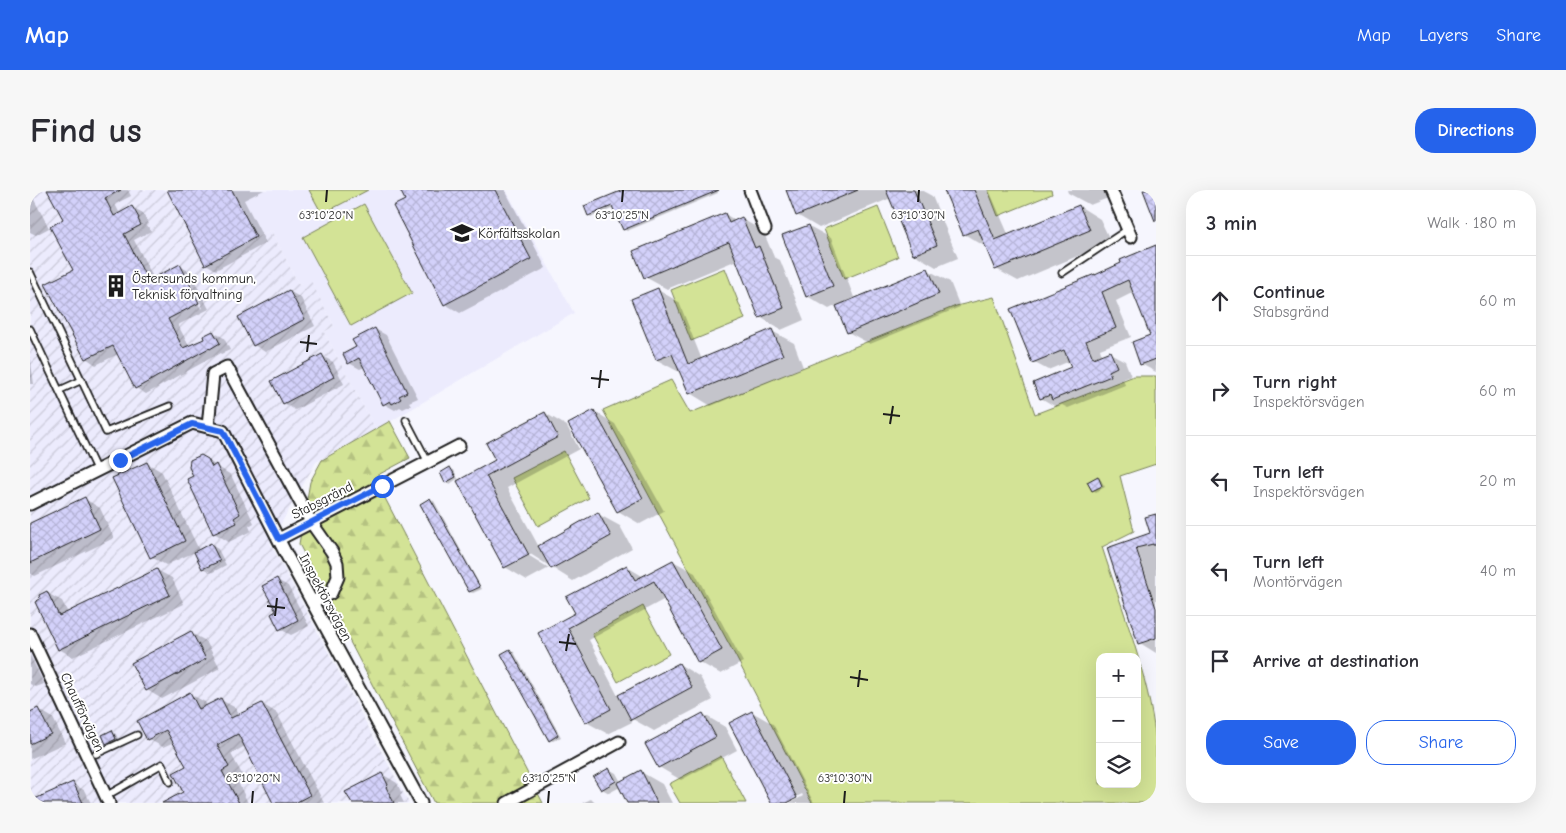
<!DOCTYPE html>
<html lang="en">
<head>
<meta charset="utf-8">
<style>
	body { margin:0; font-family:"Comic Neue",sans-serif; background:#f7f7f7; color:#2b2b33 }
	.controls { position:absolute; right:15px; bottom:15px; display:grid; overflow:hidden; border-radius:10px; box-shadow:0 5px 20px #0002 }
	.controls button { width:45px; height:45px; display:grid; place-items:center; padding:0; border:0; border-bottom:1px solid #e1e1e2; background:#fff; color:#2b2b33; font:25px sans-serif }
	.stop { position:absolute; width:15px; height:15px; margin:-11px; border:4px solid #2563eb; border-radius:50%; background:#fff }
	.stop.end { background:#2563eb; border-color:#fff; box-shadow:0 1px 5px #0008 }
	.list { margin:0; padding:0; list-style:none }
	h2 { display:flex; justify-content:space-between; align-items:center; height:65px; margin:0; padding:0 20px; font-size:21px }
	h2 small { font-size:16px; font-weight:400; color:#7c7c81 }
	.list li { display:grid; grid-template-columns:32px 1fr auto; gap:15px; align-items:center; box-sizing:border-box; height:90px; padding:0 20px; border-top:1px solid #e1e1e2 }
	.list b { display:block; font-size:19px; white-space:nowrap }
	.list p { margin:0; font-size:16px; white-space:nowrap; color:#7c7c81 }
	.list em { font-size:16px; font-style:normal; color:#7c7c81 }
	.actions { display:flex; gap:10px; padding:15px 20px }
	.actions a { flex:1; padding:11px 0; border:1px solid #2563eb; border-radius:20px; text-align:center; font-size:18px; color:#2563eb }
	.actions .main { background:#2563eb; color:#fff }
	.icon { flex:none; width:28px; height:28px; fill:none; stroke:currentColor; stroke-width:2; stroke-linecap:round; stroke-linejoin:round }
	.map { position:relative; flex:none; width:1126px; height:613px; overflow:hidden; border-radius:20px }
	header { display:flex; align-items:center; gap:30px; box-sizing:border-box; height:70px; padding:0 25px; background:#2563eb; color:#fff }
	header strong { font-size:24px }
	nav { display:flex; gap:28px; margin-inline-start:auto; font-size:18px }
	.intro { display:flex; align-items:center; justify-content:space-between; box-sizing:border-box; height:120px; padding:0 30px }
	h1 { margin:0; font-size:35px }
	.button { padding:12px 22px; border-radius:20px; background:#2563eb; color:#fff; font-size:18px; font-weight:700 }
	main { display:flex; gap:30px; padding:0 30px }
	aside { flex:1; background:#fff; border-radius:20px; box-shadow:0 5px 20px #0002 }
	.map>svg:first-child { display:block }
	.built { fill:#ecebfd }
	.industrial { fill:url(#industrial-furrows) }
	.forest { fill:url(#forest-firs); stroke:#788059 }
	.park { fill:#d3e396; stroke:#788059; fill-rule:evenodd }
	.shadow { fill:#0003; fill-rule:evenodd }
	.building { fill:url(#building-cross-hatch); stroke:#1c1c1c }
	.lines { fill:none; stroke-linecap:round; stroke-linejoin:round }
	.lane-casing { stroke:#1c1c1c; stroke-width:9 }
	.street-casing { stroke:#1c1c1c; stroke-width:15 }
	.lane { stroke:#fff; stroke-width:5.5 }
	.street { stroke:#fff; stroke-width:11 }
	.route { stroke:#2563eb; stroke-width:6 }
	.ticks { fill:none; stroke:#1c1c1c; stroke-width:2 }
	.labels { text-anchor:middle; stroke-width:4; stroke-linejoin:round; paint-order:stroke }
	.poi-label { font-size:14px; fill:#1c1c1c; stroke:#fff; text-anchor:start }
	.street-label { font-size:14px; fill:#1c1c1c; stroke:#fff }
	.ticks-label { font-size:12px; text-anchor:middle; fill:#1c1c1c; stroke:#fff; stroke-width:4; stroke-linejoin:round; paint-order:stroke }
</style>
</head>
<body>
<header>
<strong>Map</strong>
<nav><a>Map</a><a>Layers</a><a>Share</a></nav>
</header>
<div class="intro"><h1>Find us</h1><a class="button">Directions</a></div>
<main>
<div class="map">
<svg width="1126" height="613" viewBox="0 0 1126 613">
	<defs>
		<pattern id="industrial-furrows" width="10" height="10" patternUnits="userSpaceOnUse" patternTransform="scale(1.25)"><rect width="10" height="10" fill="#ecebfd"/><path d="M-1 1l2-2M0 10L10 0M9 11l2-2" fill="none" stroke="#cac9d8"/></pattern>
		<pattern id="forest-firs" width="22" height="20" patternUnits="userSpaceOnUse" patternTransform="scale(1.25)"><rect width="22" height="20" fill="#d3e396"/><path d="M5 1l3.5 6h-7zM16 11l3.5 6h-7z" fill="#b5c281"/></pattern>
		<pattern id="building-cross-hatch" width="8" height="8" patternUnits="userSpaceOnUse" patternTransform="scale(1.25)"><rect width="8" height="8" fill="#d3d1fa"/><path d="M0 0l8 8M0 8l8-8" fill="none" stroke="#b5b3d6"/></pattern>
	</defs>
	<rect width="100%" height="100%" fill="#f6f6fe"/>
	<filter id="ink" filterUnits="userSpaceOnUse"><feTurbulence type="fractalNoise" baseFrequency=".02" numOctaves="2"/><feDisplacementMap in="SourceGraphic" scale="10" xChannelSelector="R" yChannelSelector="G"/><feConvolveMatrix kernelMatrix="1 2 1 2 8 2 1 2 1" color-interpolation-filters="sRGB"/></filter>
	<g filter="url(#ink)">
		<!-- built -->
		<path class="built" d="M 135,0 L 476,0 L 544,123 L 346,240 L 294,142 L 304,136 L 280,90 L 269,95 L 241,40 L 175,75 Z"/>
		<!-- industrial -->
		<path class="industrial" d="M 0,0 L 135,0 L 175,74 L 241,40 L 269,95 L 280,89 L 304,136 L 294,142 L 346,240 L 286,272 L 240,353 L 379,613 L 0,613 Z"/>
		<!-- forest -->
		<path class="forest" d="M 360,231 L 380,268 L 344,287 L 513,613 L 404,613 L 269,354 L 280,292 L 292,270 Z"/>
		<!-- park -->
		<g class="park">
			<path d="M 279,0 L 338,0 L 292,24 Z"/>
			<path d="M 958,0 L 1021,0 L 1022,4 L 968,26 Z"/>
			<path d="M 334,14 L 382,103 L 321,136 L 273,47 Z"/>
			<path d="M 848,17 L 868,67 L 814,89 L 794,39 Z"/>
			<path d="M 695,78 L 715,129 L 661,151 L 641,100 Z"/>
			<path d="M 964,107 L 1005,224 L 1104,186 L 1126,186 L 1126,274 L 1090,286 L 1104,341 L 1072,357 C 1092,420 1119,485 1126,552 C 1126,572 1126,593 1126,613 L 782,613 L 706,467 L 573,220 L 641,190 L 660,223 L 926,116 ZM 1070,467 L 1107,467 L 1107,594 L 1070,594 Z"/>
			<path d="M 534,261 L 559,308 L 508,336 L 482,288 Z"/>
			<path d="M 613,416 L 639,464 L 588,492 L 562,444 Z"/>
			<path d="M 691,566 L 716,613 L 650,613 L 639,594 Z"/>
		</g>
		<!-- shadow -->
		<g class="shadow">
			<path d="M 19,0 L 98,0 L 101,6 L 85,14 L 90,24 L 102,17 L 113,23 L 119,34 L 117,35 L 121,41 L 104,50 L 124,89 L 150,76 L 160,82 L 179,119 L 148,135 L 159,156 L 176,149 L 183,142 L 194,148 L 200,160 L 191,164 L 190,163 L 116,204 L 106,198 L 88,164 L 66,175 L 56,168 L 44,80 L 35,29 ZM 153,83 L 156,83 L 173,118 L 171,119 Z"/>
			<path d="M 138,0 L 234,0 L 214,10 L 236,53 L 186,80 L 176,74 Z"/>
			<path d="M 372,0 L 475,0 L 516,78 L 430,123 L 415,114 L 377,10 Z"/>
			<path d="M 596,0 L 687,0 L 688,3 L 597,41 L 594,39 L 584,18 L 562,27 L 558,25 Z"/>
			<path d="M 757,0 L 891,0 L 902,6 L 928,68 L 906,77 L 884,64 L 861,8 L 789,38 L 767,25 Z"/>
			<path d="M 916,0 L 959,0 L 979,46 L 1049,16 L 1070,29 L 1081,52 L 988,91 L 966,79 L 956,57 L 934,44 Z"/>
			<path d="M 1037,0 L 1081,0 L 1083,6 L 1060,15 L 1038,3 Z"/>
			<path d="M 0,2 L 19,38 L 6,45 L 0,42 Z"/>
			<path d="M 695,24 L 706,31 L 712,29 L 733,41 L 744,67 L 750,70 L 774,130 L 751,140 L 730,127 L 707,70 L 637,99 L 615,87 Z"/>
			<path d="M 779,36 L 801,48 L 825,110 L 898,80 L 920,92 L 930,117 L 840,154 L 818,142 L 807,115 L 799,119 L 777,106 Z"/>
			<path d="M 1126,57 L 1126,182 L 1111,174 L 1122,146 L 1104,102 L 1086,111 L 1101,147 L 1070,159 L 1072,166 L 1080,163 L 1095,171 L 1101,186 L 1093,189 L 1095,195 L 1038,218 L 1032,215 L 1026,217 L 1011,208 L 1043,178 L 1040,171 L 1018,180 L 1003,172 L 1065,85 Z"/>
			<path d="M 628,100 L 649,112 L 672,170 L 742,141 L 764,153 L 773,177 L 681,216 L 660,203 L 651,181 L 649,182 L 627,170 L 603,110 Z"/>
			<path d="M 259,101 L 271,108 L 285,136 L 235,162 L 224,155 Z"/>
			<path d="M 345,139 L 356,145 L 388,208 L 379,212 L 381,215 L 373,219 L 370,217 L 365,220 L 354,214 L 334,177 L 330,179 L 319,173 Z"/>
			<path d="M 0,166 L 4,194 L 0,194 Z"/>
			<path d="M 292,166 L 303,172 L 314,194 L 265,220 L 254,213 Z"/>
			<path d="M 564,221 L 585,234 L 634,321 L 610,334 L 588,321 Z"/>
			<path d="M 515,223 L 537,236 L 549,259 L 477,298 L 509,357 L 568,324 L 590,336 L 602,358 L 543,391 L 494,360 L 493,362 L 519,378 L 497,390 L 475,377 L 427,289 L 420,294 L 416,292 L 420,279 L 424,280 L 429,291 L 467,270 Z"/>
			<path d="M 177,270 L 201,285 L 224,333 L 219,336 L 221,341 L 199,352 L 184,343 L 165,286 Z"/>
			<path d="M 117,273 L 132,282 L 169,360 L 181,355 L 188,359 L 196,375 L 181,383 L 173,378 L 165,362 L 136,375 L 121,367 Z"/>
			<path d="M 1068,288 L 1071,290 L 1075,297 L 1066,302 L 1063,300 Z"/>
			<path d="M 55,309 L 70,318 L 84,348 L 5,386 L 0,383 L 0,334 Z"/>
			<path d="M 400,309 L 404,311 L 452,399 L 443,403 L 440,402 L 392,314 Z"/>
			<path d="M 1126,325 L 1126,463 L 1110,453 L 1078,358 L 1121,344 Z"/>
			<path d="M 643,371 L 665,383 L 713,472 L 691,484 L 669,472 L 635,409 L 559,450 L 588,506 L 649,474 L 670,487 L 683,510 L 624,541 L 599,527 L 602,532 L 578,544 L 556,532 L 509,443 L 547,424 L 597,377 L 614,387 Z"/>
			<path d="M 127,380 L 142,388 L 154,414 L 43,467 L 29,459 L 17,403 L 32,411 L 38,423 Z"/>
			<path d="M 247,390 L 258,396 L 279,436 L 261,445 L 250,439 L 247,422 Z"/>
			<path d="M 161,443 L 176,451 L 190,478 L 132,509 L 117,500 Z"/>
			<path d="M 480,460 L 484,462 L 531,547 L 523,551 L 520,550 Z"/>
			<path d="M 0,465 L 14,494 L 6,497 L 0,494 Z"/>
			<path d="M 160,504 L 175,512 L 177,516 L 191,510 L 206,518 L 210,526 L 232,514 L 247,523 L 294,613 L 245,613 L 215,556 L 201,564 L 213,586 L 207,590 L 218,613 L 135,613 L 155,602 L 158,577 L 144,552 L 133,557 L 118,549 Z"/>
			<path d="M 8,519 L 23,528 L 35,553 L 0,569 L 0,523 Z"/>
			<path d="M 722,522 L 743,534 L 784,613 L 760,613 L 773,606 L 772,604 L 755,613 L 742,613 Z"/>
			<path d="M 673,524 L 695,537 L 707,560 L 651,590 L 629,577 Z"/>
			<path d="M 82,542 L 86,544 L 89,551 L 80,555 L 77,553 Z"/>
			<path d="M 579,579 L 586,583 L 591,592 L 611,582 L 632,594 L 642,613 L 598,613 L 590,597 L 579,603 L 572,599 Z"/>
			<path d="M 352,584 L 367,593 L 372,604 L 370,605 L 374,613 L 323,613 Z"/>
			<path d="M 43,594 L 54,600 L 61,613 L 8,613 Z"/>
			<path d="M 561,609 L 565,613 L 552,613 Z"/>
		</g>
		<!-- building -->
		<g class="building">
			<path d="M 17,0 L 91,0 L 75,8 L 84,26 L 102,16 L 109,28 L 108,29 L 111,35 L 94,44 L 118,91 L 150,74 L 169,113 L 138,129 L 153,158 L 174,149 L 173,146 L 183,141 L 190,153 L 180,159 L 179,158 L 105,199 L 83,156 L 55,169 L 15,94 L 43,80 L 20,37 L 33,29 Z"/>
			<path d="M 137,0 L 202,0 L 226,47 L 175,75 Z"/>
			<path d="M 370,0 L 465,0 L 501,69 L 414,115 L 363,16 L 375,10 Z"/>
			<path d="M 593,0 L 689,0 L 593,40 L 582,16 L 558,26 L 554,16 Z"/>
			<path d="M 756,0 L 828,0 L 766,26 Z"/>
			<path d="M 856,0 L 884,0 L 907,55 L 883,65 Z"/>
			<path d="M 914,0 L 944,0 L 965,50 L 1049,15 L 1060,40 L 965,80 L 948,39 L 933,45 Z"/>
			<path d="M 1113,0 L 1126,0 L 1126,31 L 1125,31 Z"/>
			<path d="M 695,23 L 699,33 L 712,27 L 725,58 L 729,56 L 754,118 L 729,128 L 699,52 L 614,88 L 603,61 Z"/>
			<path d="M 779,35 L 803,96 L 776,107 L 752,45 Z"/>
			<path d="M 1126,55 L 1126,169 L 1110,175 L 1102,152 L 1120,145 L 1098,90 L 1072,102 L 1086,138 L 1056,151 L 1063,168 L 1080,161 L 1087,177 L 1079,181 L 1081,186 L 1022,210 L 1020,205 L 1010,209 L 1003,193 L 1041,177 L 1034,160 L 1002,173 L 980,119 L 1065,84 L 1065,85 L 1091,73 L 1090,70 Z"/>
			<path d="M 898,78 L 909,104 L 817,143 L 806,116 Z"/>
			<path d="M 628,98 L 658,174 L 742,139 L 753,165 L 659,204 L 642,164 L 626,170 L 601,109 Z"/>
			<path d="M 259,100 L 275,129 L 223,156 L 208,127 Z"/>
			<path d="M 345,138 L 377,202 L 369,206 L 371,209 L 362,214 L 360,211 L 353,215 L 329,168 L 318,174 L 313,164 L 326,157 L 322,150 Z"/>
			<path d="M 292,164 L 304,187 L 253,214 L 241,191 Z"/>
			<path d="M 564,220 L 613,308 L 587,322 L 538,234 Z"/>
			<path d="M 515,222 L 528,247 L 456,286 L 499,365 L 474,378 L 427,291 L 465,270 L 456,253 Z"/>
			<path d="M 171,265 L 178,269 L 182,277 L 186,274 L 210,324 L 204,328 L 207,333 L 183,344 L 157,289 L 163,286 L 159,277 L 160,270 Z"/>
			<path d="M 117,272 L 155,351 L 120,368 L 82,288 Z"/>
			<path d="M 420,277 L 426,287 L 415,293 L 410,283 Z"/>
			<path d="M 1068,286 L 1072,296 L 1062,301 L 1057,292 Z"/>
			<path d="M 55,307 L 70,339 L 0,373 L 0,333 Z"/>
			<path d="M 400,308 L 450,397 L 439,402 L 390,314 Z"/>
			<path d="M 568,322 L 581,346 L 521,379 L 508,356 Z"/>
			<path d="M 1126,324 L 1126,355 L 1123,355 L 1123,354 L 1106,358 L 1126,418 L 1126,448 L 1108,454 L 1077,358 L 1120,343 L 1115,327 Z"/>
			<path d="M 181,353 L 190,371 L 172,379 L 164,362 Z"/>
			<path d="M 643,370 L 692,460 L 668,473 L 624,391 L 538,438 L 581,519 L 555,533 L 508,443 L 545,423 L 536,407 L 597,375 L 605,390 Z"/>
			<path d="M 127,379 L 140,405 L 28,460 L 5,412 L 10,409 L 9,405 L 17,401 L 29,426 Z"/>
			<path d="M 247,388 L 268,430 L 249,440 L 241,424 L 246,421 L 232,396 Z"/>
			<path d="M 161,441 L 176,469 L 116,501 L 101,473 Z"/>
			<path d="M 480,459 L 528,545 L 519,551 L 471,464 Z"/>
			<path d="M 649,473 L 662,497 L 601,530 L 588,505 Z"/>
			<path d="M 160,502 L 169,519 L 191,508 L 201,528 L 232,513 L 280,605 L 265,613 L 243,613 L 208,544 L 187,555 L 199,577 L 192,581 L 209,613 L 132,613 L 153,602 L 143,583 L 156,576 L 136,540 L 117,550 L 107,531 Z"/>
			<path d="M 8,518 L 21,544 L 0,554 L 0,522 Z"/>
			<path d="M 722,521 L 767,608 L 757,613 L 741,613 L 699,533 Z"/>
			<path d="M 673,523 L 686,547 L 628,578 L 615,554 Z"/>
			<path d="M 82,540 L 86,549 L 76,554 L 72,545 Z"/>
			<path d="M 579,578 L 586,591 L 571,600 L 563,587 Z"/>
			<path d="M 611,580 L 619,596 L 627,613 L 597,613 L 587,593 Z"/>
			<path d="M 352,583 L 358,595 L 356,597 L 364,613 L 322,613 L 315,602 Z"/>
			<path d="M 43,592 L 53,613 L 0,613 L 0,611 Z"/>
		</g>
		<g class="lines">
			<defs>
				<g id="lane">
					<path d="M 0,82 L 76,242 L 140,216"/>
					<path d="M 1032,83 L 1098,39"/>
					<path d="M 0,139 L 67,281"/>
					<path d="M 30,200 L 52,190"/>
					<path d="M 376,230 L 398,272"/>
					<path d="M 66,564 L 107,545"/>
					<path d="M 76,606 L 132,574 L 140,592"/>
				</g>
				<g id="street">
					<path d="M 720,0 L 735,39"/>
					<path d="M 1081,0 L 1101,47"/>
					<path d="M 178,237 L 183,184 L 197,177 L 281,332 L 302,362 L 307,373 L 308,387 L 301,403 L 282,412"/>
					<path d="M 0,314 L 162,233 L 193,241 L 257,366 L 391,613"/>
					<path d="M 249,349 L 429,256"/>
					<path d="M 0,444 L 79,613"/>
					<path d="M 477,613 L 589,552"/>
				</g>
			</defs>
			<!-- lane casing -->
			<use href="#lane" class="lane-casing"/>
			<!-- street casing -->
			<use href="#street" class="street-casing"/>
			<!-- lane -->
			<use href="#lane" class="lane"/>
			<!-- street -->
			<use href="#street" class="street"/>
		</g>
	</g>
	<g class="lines" filter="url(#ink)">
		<!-- route -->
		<path class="route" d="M 90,270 L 162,234 L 193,241 L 249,349 L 352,296"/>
	</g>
	<!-- ticks -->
	<path class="ticks" d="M 296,12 L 297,0M 592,12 L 593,0M 888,12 L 889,0M 270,152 L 287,154M 277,162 L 279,145M 561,188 L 579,190M 569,198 L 571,180M 853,224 L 870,226M 860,234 L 863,216M 237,416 L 255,418M 245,426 L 247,408M 529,452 L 546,454M 536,461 L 539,444M 820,487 L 838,490M 828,497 L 830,480M 222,613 L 223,601M 518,613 L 519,601M 814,613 L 815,601"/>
	<!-- icons -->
	<defs>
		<symbol id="school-bare" viewBox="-9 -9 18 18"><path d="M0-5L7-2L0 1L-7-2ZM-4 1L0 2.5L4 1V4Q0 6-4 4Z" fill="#1c1c1c" stroke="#fff" stroke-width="2.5" paint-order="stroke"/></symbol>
		<symbol id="building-bare" viewBox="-9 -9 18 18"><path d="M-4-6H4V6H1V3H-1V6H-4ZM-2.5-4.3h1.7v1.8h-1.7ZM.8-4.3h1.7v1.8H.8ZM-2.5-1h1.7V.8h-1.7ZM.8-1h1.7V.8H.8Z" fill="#1c1c1c" stroke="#fff" stroke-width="2.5" paint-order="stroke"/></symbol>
	</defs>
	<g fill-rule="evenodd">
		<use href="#school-bare" x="416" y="27" width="32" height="32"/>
		<use href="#building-bare" x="70" y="80" width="32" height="32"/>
	</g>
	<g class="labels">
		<!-- poi labels -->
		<g class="poi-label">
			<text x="448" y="48">Körfältsskolan</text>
			<text x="102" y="93">Östersunds kommun,<tspan x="102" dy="16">Teknisk förvaltning</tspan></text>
		</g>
		<!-- street labels -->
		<g class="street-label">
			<text transform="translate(292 310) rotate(-27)" y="5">Stabsgränd</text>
			<text transform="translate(296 407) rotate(62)" y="5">Inspektörsvägen</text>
			<text transform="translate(53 522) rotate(65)" y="5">Chaufförvägen</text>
		</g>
	</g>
	<g class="ticks-label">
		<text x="296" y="29">63°10'20"N</text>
		<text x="592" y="29">63°10'25"N</text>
		<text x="888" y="29">63°10'30"N</text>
		<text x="223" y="592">63°10'20"N</text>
		<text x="519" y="592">63°10'25"N</text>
		<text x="815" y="592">63°10'30"N</text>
	</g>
</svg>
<div class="controls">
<button>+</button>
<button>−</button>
<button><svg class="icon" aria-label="layers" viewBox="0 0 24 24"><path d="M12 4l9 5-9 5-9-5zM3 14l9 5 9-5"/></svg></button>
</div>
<div class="stop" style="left:352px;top:296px"></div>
<div class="stop end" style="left:90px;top:270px"></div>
</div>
<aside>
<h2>3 min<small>Walk · 180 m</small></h2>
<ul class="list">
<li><svg class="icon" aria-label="ahead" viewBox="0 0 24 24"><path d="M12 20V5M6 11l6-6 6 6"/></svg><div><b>Continue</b><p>Stabsgränd</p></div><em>60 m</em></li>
<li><svg class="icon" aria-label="right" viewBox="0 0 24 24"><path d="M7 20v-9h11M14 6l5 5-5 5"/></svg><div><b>Turn right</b><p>Inspektörsvägen</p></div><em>60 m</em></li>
<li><svg class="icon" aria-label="left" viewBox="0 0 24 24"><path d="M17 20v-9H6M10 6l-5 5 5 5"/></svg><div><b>Turn left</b><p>Inspektörsvägen</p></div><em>20 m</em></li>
<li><svg class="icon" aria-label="left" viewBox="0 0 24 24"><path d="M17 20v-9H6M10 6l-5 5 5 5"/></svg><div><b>Turn left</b><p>Montörvägen</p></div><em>40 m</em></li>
<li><svg class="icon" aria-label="arrive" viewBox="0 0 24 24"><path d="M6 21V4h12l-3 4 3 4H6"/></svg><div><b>Arrive at destination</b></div></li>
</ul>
<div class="actions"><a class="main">Save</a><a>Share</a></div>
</aside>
</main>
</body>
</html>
